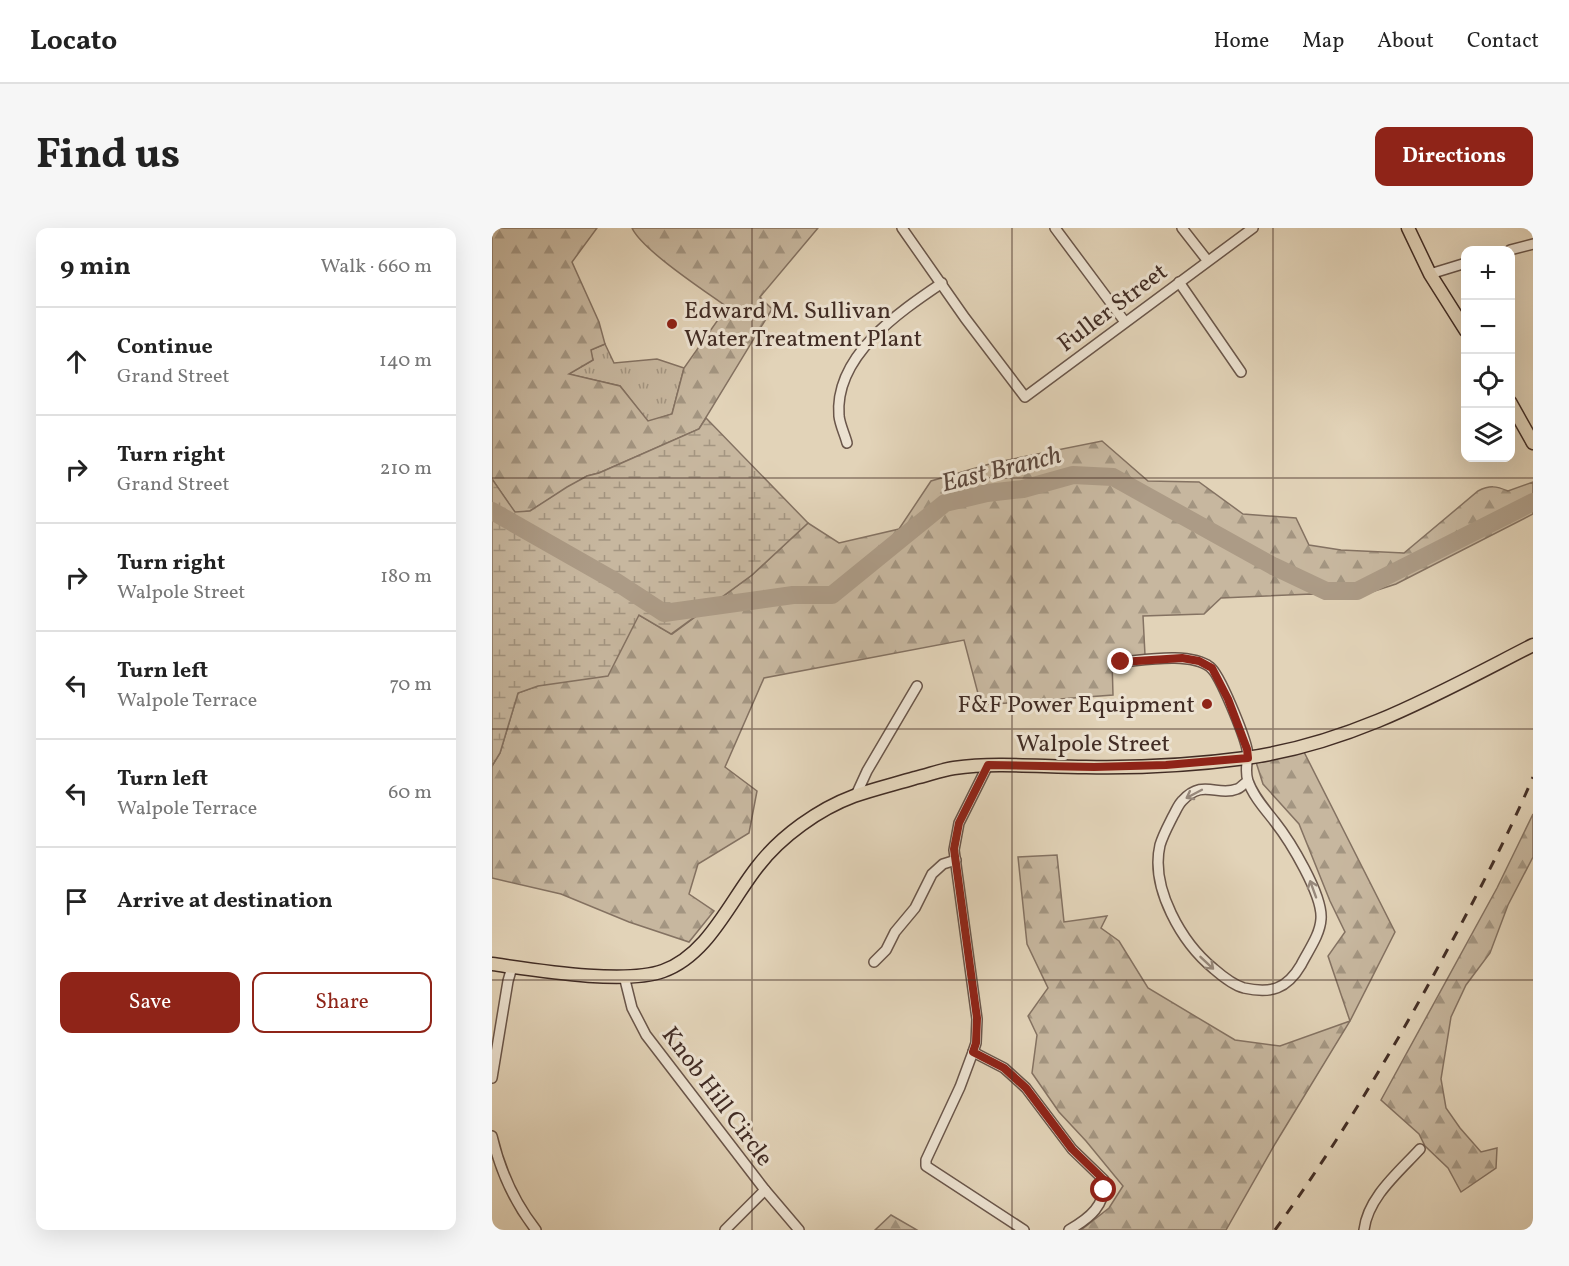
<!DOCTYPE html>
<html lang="en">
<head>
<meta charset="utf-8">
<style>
	body { margin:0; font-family:Vollkorn,serif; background:#f6f6f6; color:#222 }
	.controls { position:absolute; right:18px; top:18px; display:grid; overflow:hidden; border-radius:12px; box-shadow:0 6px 24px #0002 }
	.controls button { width:54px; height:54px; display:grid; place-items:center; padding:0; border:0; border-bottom:2px solid #e0e0e0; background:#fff; color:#222; font:30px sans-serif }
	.stop { position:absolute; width:18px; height:18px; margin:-14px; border:4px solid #8f2418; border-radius:50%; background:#fff }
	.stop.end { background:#8f2418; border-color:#fff; box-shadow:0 2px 6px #0008 }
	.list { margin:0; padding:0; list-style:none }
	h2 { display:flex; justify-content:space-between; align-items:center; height:78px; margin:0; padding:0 24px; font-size:26px }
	h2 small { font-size:20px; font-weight:400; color:#767676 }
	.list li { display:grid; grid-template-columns:39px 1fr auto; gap:18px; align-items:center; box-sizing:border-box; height:108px; padding:0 24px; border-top:2px solid #e0e0e0 }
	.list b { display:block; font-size:22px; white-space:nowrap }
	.list p { margin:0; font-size:20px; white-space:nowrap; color:#767676 }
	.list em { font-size:20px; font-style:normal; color:#767676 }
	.actions { display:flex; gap:12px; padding:18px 24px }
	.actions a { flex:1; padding:14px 0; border:2px solid #8f2418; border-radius:12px; text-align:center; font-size:21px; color:#8f2418 }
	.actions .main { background:#8f2418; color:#fff }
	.icon { flex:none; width:33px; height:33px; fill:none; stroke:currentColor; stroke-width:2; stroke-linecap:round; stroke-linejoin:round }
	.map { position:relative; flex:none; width:1041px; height:1002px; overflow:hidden; border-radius:12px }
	header { display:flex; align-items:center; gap:36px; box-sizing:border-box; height:84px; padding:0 30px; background:#fff; border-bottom:2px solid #e0e0e0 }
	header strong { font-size:28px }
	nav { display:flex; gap:33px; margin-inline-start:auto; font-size:21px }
	.intro { display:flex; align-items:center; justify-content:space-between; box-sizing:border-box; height:144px; padding:0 36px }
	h1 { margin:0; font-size:42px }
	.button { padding:15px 27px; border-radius:12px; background:#8f2418; color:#fff; font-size:21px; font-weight:700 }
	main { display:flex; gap:36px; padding:0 36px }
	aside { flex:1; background:#fff; border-radius:12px; box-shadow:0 6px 24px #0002 }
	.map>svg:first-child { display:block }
	.grass { fill:url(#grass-tufts); stroke:#847262; stroke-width:1.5 }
	.forest { fill:url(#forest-firs); stroke:#847262; stroke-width:1.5 }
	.wetland { fill:url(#wetland-marsh); stroke:#847262; stroke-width:1.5 }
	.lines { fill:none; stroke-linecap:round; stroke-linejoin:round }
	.river { stroke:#ac9b86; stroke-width:18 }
	.minor-casing { stroke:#6a564a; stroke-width:12 }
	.major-casing { stroke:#422d25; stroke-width:15 }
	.minor { stroke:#ece2d1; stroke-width:9 }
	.major { stroke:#e2d3b8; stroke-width:12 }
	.rail { stroke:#422d25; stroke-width:3; stroke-dasharray:10 10; stroke-linecap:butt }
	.oneway { stroke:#97887b }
	.route { stroke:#8f2418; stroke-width:8 }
	.grid { fill:none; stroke:#422d25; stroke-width:1.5; stroke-opacity:0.55 }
	.poi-dot { fill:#8f2418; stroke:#ece2d1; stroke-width:2 }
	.labels { text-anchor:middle; stroke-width:6; stroke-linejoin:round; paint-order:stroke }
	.street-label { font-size:24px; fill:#422d25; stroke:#ece2d1 }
	.poi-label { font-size:24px; fill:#422d25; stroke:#ece2d1; text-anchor:start }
	.water-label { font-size:26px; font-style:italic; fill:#5c483d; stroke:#ece2d1 }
</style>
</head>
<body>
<header>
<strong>Locato</strong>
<nav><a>Home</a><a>Map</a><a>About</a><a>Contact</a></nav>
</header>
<div class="intro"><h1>Find us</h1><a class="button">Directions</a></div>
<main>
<aside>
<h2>9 min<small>Walk · 660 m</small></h2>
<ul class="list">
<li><svg class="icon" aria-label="ahead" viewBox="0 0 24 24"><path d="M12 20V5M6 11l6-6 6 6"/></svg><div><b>Continue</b><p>Grand Street</p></div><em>140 m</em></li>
<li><svg class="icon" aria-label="right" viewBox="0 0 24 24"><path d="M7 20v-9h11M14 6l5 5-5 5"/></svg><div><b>Turn right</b><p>Grand Street</p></div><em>210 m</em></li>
<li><svg class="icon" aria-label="right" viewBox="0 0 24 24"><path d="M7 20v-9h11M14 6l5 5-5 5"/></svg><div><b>Turn right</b><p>Walpole Street</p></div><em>180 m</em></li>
<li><svg class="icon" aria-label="left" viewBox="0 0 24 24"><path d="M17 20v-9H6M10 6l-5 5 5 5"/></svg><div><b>Turn left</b><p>Walpole Terrace</p></div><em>70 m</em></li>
<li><svg class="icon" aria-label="left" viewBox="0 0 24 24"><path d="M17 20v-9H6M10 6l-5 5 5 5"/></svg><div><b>Turn left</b><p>Walpole Terrace</p></div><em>60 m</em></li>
<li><svg class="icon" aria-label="arrive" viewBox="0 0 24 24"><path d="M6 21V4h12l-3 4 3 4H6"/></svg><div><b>Arrive at destination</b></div></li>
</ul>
<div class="actions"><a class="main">Save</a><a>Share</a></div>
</aside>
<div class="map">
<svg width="1041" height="1002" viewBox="0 0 1041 1002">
	<defs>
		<pattern id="grass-tufts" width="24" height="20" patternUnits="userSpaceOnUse" patternTransform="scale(1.5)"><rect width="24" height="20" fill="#c7b79f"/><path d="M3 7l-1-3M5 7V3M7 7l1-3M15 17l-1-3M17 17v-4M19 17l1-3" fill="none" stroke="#a39581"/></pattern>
		<pattern id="forest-firs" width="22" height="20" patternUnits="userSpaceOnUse" patternTransform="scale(1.5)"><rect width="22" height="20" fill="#c7b79f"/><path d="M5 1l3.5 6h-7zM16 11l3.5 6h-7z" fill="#a39581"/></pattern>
		<pattern id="wetland-marsh" width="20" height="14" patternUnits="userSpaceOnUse" patternTransform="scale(1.5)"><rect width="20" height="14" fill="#c7b79f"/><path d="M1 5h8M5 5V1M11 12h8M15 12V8" fill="none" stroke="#a39581"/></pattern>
	</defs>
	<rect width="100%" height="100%" fill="#e2d3b8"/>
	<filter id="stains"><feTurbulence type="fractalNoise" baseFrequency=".00333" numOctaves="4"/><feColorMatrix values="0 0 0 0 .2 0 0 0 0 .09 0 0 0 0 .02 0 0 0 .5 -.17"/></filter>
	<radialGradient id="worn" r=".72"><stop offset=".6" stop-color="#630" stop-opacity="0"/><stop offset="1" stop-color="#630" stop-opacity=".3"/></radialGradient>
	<!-- grass -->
	<path class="grass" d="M 113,116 L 122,135 L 165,131 L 192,140 L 180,186 L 156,194 L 128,158 L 76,146 L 101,132 L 98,122 Z"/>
	<!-- forest -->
	<g class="forest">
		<path d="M 0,0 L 105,0 L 80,34 L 107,94 L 113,116 L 99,122 L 101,132 L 77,146 L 128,158 L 156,193 L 180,186 L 192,140 L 235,79 C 213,63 150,22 140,0 L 326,0 L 268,69 L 280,81 L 207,201 L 107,245 L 95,248 L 38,283 L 23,285 L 0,251 Z"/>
		<path d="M 610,213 L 656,253 L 707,254 L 751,286 L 804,290 L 817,317 L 849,322 L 912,325 L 986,263 C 998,257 1004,258 1016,263 L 1041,254 L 1041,286 L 904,356 L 864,369 L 820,366 L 729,370 L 712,386 L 651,388 L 653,427 L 620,431 L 621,467 L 489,477 L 472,412 L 272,450 L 233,539 L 265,563 L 257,605 L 206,636 L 197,666 L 222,683 L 197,714 L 137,694 L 69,666 L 0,650 L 0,538 L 8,525 L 26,465 L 45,458 L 147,387 L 180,406 L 260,347 L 316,295 L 347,315 L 407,301 L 439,253 L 501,235 Z"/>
		<path d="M 812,524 L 903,704 L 858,793 L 783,916 L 734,1002 L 589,1002 L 617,980 L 631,958 L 594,913 L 567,884 L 540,845 L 545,807 L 536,788 L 556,760 L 535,716 L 526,629 L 565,627 L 572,694 L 615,688 L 609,700 L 627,713 L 656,760 L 743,812 L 788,818 L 858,793 L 836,728 L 853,704 L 838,673 L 807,596 L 771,556 L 764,534 Z"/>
		<path d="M 1041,586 L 1041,629 L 1016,677 L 998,725 L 974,757 L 959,789 L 949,851 L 954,880 L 968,900 L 989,924 L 1005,920 L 1004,940 L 969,964 L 956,940 L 933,918 L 927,906 L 889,872 L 1005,660 Z"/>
		<path d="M 399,987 L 425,1002 L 383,1002 Z"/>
	</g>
	<!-- wetland -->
	<path class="wetland" d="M 214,190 L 316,295 L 260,347 L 179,406 L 147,387 L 116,448 L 46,458 L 26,465 L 8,525 L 0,538 L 0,251 L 23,284 L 38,283 L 75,259 L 95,248 L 107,245 L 207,201 Z"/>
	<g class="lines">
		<!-- river -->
		<path class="river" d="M 0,283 L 123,353 L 172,385 L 301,367 L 340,367 L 453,275 L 495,265 L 531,261 L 581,247 L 621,249 L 781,338 L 834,363 L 865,363 L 1041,274"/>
		<defs>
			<g id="minor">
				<path d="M 410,0 L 473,90 L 533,169 L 761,0"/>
				<path d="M 563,0 L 633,94"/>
				<path d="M 690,0 L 715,32"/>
				<path d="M 1018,22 L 1041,16"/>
				<path d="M 938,46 L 974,35"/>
				<path d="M 687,54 L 749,144"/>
				<path d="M 355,215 C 353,207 348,197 347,188 C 342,128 407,84 450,55"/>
				<path d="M 629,434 C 653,432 698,424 718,439 C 728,446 752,507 755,521 C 757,532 752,542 756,553 C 761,568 773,581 783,594 C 798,613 831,667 829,691 C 828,707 816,723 809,737 C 795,761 779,766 752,760 C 741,757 730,748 722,741 C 690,715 658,660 668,617 C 671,607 676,598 681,588 C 684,583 686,577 690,573 C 711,550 725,569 745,561 C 749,560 752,555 756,553"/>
				<path d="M 496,537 L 467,595 L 462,622 L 485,791 L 484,815 L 481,824 L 468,859 L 434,932 L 434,938 L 532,1002"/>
				<path d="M 364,567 L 375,543 L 425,458"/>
				<path d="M 382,734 L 394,722 L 403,704 L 423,680 L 440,646 L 451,636 L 464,632"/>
				<path d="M 132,748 L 140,780 L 154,807 L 273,962 L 307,1002"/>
				<path d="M 481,824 L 512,840 L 534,860 L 580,921 L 612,952 C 614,977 598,990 577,1002"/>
				<path d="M 0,850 L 16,753 L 20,739"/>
				<path d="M 0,908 C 8,942 22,974 44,1002"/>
				<path d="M 233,1002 L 273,962"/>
				<path d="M 872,1002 C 876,969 907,944 928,921"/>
			</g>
			<g id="major">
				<path d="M 916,0 L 938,46 L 974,103"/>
				<path d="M 1018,174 L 1041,215"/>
				<path d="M 0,736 C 43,742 132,757 171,743 C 216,727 238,673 266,638 C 289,608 327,581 362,568 C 382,561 403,556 423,550 C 436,547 449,542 462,540 C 506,534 550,539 594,539 C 647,540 702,537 754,530 C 861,515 947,465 1041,417"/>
			</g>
		</defs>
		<!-- minor casing -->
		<use href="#minor" class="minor-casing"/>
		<!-- major casing -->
		<use href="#major" class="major-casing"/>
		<!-- minor -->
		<use href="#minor" class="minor"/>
		<!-- major -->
		<use href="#major" class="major"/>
		<!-- rail -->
		<path class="rail" d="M 783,1002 C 846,915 901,822 952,728 C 984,669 1015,610 1041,549"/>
	</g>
	<!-- one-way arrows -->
	<defs><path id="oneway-shaft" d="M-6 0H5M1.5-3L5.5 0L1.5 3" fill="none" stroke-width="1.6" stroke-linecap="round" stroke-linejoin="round" transform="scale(1.5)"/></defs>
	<g class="oneway">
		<use href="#oneway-shaft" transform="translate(702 566) rotate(152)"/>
		<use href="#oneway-shaft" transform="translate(821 661) rotate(-110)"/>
		<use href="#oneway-shaft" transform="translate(715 735) rotate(43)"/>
	</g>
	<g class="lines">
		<!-- route -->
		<path class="route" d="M 612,962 L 612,952 L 580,921 L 534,860 L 512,840 L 481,824 L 484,815 L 485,790 L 462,621 L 467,595 L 496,537 L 602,539 L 674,537 L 756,530 L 755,521 L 736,471 L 720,440 L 707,433 L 690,430 L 629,434"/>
	</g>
	<!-- grid -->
	<path class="grid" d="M 260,0 L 260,1002M 520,0 L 520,1002M 781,0 L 781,1002M 0,250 L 1041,250M 0,501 L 1041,501M 0,752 L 1041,752"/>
	<!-- markers -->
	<g class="poi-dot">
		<circle cx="180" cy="96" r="6"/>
		<circle cx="715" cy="476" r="6"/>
	</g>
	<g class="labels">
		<!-- street labels -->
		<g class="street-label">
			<text transform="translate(620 79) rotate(-37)" y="8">Fuller Street</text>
			<text x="601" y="523">Walpole Street</text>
			<text transform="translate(226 868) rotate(53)" y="8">Knob Hill Circle</text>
		</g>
		<!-- poi labels -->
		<g class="poi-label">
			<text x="192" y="90">Edward M. Sullivan<tspan x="192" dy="28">Water Treatment Plant</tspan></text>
			<text x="703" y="484" text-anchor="end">F&amp;F Power Equipment</text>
		</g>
		<!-- water labels -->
		<g class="water-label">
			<text transform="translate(509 240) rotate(-14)" y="9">East Branch</text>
		</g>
	</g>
	<rect width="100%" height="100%" filter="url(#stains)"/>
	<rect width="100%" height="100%" fill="url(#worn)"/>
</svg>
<div class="controls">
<button>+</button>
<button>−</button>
<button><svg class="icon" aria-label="locate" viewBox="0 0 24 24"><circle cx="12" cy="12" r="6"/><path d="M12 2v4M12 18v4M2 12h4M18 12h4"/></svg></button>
<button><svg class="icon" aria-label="layers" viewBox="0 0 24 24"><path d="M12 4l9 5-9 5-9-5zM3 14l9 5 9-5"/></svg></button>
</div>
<div class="stop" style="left:612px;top:962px"></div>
<div class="stop end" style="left:629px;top:434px"></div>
</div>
</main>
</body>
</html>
